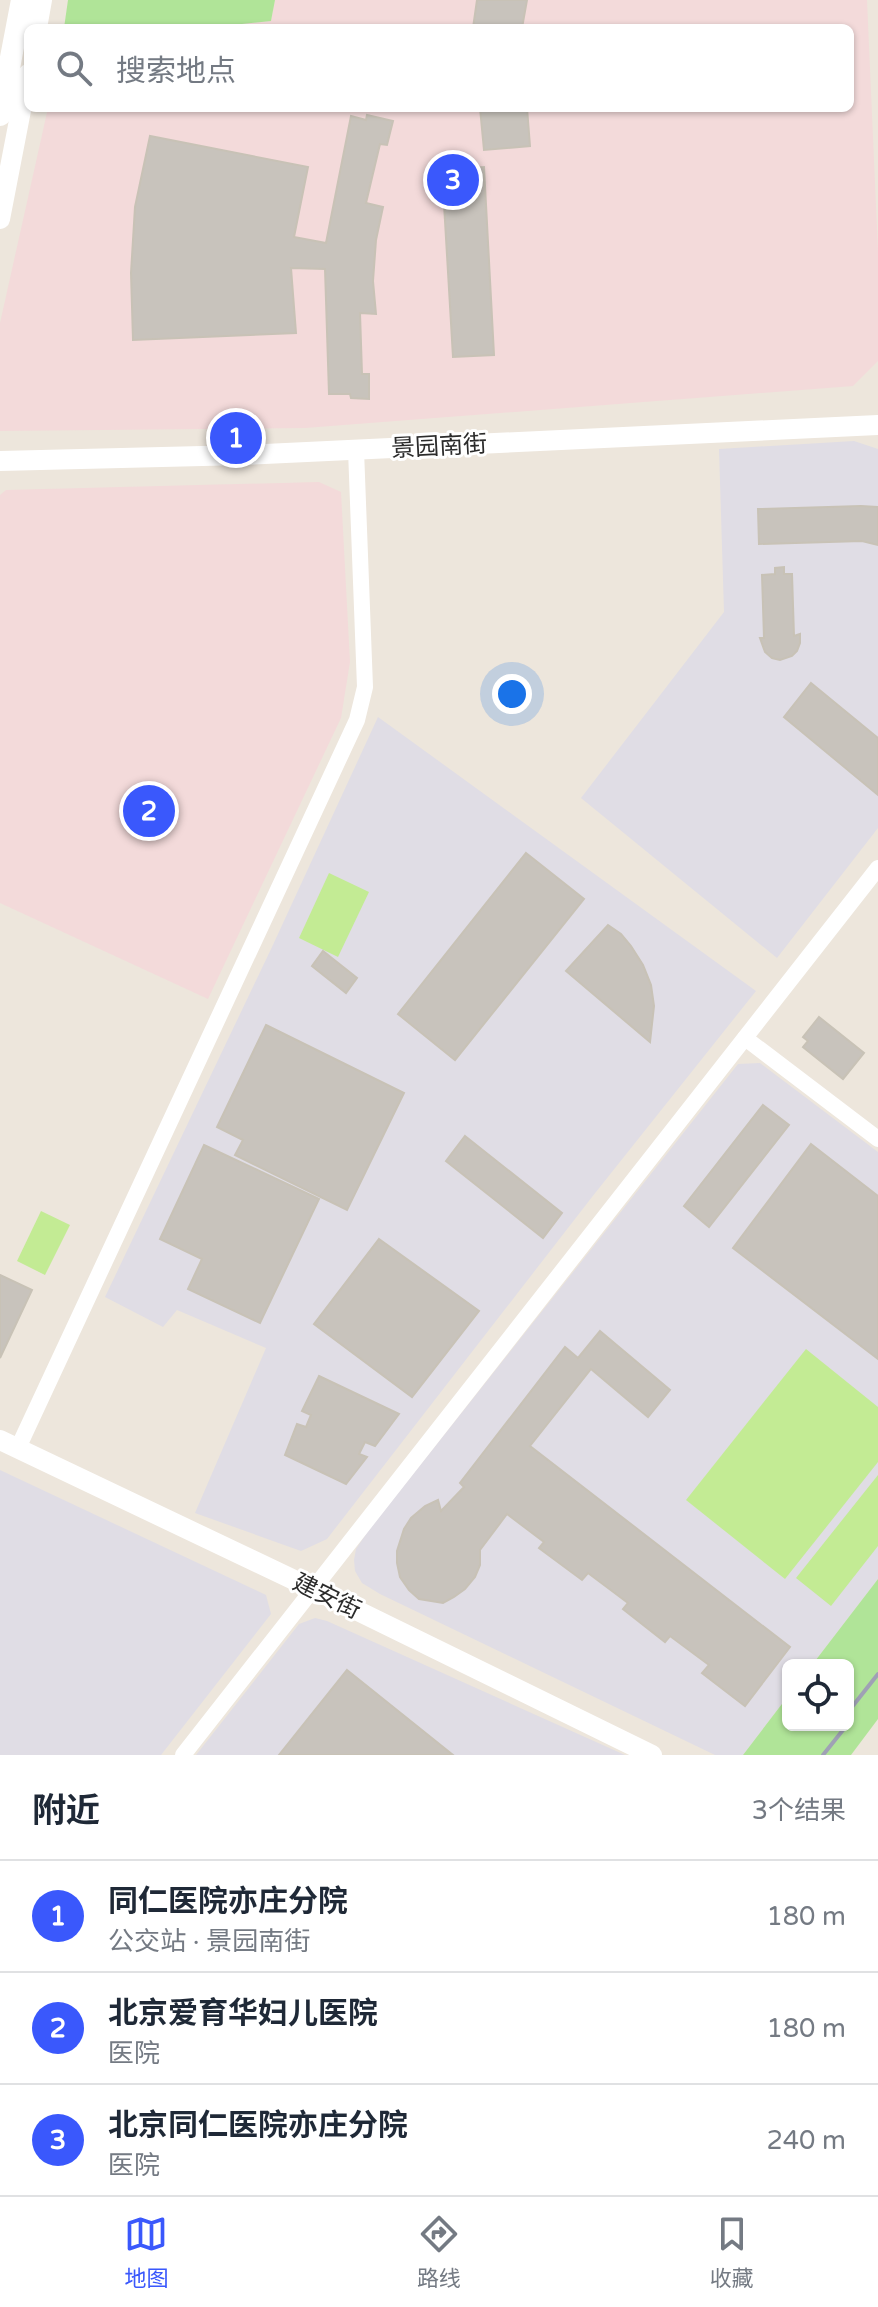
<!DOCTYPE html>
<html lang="zh">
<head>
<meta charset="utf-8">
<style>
	body { margin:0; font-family:"Varela Round","Noto Sans SC",sans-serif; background:#f2f2f3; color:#1f2937 }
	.controls { position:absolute; right:24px; bottom:24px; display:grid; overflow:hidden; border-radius:12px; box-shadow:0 2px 6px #0004 }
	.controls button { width:72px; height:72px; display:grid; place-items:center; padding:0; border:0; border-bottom:2px solid #e0e1e3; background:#fff; color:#1f2937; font:40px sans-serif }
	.you { position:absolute; left:512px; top:694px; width:28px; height:28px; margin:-20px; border:6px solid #fff; border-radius:50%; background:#1a73e8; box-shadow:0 0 0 12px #1a73e833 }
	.badge { display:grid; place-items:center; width:52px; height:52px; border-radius:50%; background:#3a58fc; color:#fff; font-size:26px; font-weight:700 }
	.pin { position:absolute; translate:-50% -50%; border:4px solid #fff; box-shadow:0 2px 8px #0006 }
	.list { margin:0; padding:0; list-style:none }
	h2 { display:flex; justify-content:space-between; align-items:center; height:104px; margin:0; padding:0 32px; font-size:34px }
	h2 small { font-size:26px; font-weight:400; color:#747a83 }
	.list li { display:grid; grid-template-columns:52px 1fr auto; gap:24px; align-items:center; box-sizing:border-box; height:112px; padding:0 32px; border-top:2px solid #e0e1e3 }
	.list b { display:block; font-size:30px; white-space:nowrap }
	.list p { margin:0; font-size:26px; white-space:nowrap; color:#747a83 }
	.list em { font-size:26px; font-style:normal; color:#747a83 }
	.icon { flex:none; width:44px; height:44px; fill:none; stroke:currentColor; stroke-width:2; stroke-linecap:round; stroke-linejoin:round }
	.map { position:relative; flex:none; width:878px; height:1755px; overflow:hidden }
	.search { position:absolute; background:#fff; box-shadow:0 2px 6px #0004; left:24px; right:24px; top:24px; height:88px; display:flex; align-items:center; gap:20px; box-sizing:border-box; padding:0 28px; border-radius:12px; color:#747a83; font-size:30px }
	.sheet { height:440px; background:#fff }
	nav { display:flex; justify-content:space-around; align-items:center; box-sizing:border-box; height:112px; border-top:2px solid #e0e1e3; background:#fff; font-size:22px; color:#747a83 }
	nav a { display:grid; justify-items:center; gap:4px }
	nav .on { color:#3a58fc }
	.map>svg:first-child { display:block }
	.industrial { fill:#e0dde5 }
	.medical { fill:#f3dada }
	.green { fill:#b0e498 }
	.pitch { fill:#c3eb94 }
	.building { fill:#c8c3bc; stroke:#c8c2b6; stroke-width:2 }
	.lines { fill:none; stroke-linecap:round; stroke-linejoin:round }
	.minor { stroke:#fff; stroke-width:16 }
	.tertiary { stroke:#fff; stroke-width:20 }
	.secondary { stroke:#fff; stroke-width:22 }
	.rail { stroke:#9fa1b5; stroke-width:4 }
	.labels { text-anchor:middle; stroke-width:6; stroke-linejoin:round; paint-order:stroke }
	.street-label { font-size:24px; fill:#2b2b2b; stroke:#fff }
</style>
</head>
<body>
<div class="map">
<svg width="878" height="1755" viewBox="0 0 878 1755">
	<rect width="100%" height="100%" fill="#ede6dc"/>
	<!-- industrial -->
	<g class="industrial">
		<path d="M 854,441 L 878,449 L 878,828 L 777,958 L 581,798 L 724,612 L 719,449 Z"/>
		<path d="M 378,717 L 756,991 L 592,1197 L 327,1539 L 301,1551 L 195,1513 L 266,1348 L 177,1310 L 163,1327 L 105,1297 L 272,947 Z"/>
		<path d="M 760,1063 L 878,1152 L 878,1579 L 812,1665 L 788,1665 L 788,1696 L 743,1755 L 715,1755 L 380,1594 L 362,1583 L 355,1571 L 354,1560 L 356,1549 L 368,1531 L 738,1064 Z"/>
		<path d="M 0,1470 L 266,1595 L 271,1614 L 161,1755 L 0,1755 Z"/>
		<path d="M 315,1618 L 327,1621 L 625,1755 L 196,1755 L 299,1624 Z"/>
	</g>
	<!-- medical -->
	<g class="medical">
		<path d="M 275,0 L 867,0 L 878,252 L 878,361 L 853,386 L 305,428 L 0,431 L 0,323 L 48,108 L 850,108 L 850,28 L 204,28 L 271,21 Z"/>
		<path d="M 319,482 L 341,492 L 350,662 L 341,718 L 208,999 L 0,903 L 0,495 L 6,490 Z"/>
	</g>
	<!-- green -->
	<g class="green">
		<path d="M 68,0 L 275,0 L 271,21 L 204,28 L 64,28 Z"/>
		<path d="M 878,1579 L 878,1719 L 851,1755 L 743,1755 L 788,1696 L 788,1725 L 848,1725 L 848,1665 L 812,1665 Z"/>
	</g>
	<!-- pitch -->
	<g class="pitch">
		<path d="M 329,873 L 369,892 L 338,957 L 299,938 Z"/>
		<path d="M 41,1211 L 70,1225 L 45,1275 L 17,1261 Z"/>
		<path d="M 806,1349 L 878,1407 L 878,1462 L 785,1579 L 686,1500 Z"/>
		<path d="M 878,1475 L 878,1546 L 831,1606 L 796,1578 Z"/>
	</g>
	<!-- building -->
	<g class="building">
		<path d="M 477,0 L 527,0 L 522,28 L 473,28 Z"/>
		<path d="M 480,108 L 527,108 L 530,146 L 484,150 Z"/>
		<path d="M 367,115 L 393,121 L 387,145 L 380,144 L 366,203 L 383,207 L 376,240 L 373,281 L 376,314 L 360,313 L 362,374 L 369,374 L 369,399 L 351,398 L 350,394 L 329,394 L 325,269 L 291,268 L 296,333 L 133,340 L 131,273 L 135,207 L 150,136 L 308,167 L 294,237 L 326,243 L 351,116 L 366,120 Z"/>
		<path d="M 484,167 L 494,355 L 453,357 L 442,170 Z"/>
		<path d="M 861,506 L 878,507 L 878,545 L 862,541 L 759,544 L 758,509 Z"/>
		<path d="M 784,567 L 784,574 L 792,574 L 794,636 L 800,634 L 800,643 L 797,651 L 792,656 L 780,660 L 772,658 L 765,652 L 760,638 L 764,638 L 762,575 L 775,574 L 775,568 Z"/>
		<path d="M 811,683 L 878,738 L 878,795 L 784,717 Z"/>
		<path d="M 526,853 L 584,899 L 455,1060 L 398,1014 Z"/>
		<path d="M 608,925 L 621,934 L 631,946 L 643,965 L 651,985 L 654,1006 L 650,1042 L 566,971 Z"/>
		<path d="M 323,951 L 357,978 L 346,993 L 312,966 Z"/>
		<path d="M 819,1017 L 864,1053 L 843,1079 L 803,1047 L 808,1041 L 803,1037 Z"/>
		<path d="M 266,1025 L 404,1093 L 347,1210 L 235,1155 L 243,1140 L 217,1127 Z"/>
		<path d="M 763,1105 L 789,1125 L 709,1227 L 684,1206 Z"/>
		<path d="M 465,1136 L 562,1213 L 543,1238 L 446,1161 Z"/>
		<path d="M 811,1144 L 878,1196 L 878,1359 L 733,1248 Z"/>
		<path d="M 204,1145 L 319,1199 L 260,1323 L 188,1289 L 202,1259 L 160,1239 Z"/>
		<path d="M 379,1239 L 479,1311 L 412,1397 L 314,1324 Z"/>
		<path d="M 0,1275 L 32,1290 L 0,1358 Z"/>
		<path d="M 600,1331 L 670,1390 L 648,1417 L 591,1369 L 530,1446 L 790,1647 L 745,1706 L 702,1673 L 709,1665 L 670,1636 L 665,1642 L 623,1609 L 628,1603 L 588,1573 L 582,1580 L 539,1548 L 544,1542 L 507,1514 L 480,1550 L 480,1565 L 475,1577 L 465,1589 L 454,1597 L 443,1603 L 419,1599 L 409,1590 L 400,1577 L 397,1563 L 397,1551 L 404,1529 L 411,1518 L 425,1506 L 438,1500 L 441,1511 L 464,1487 L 460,1483 L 565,1347 L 578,1358 Z"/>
		<path d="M 319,1376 L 399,1414 L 375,1446 L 365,1442 L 359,1454 L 367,1457 L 346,1484 L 285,1455 L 297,1424 L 306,1427 L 311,1415 L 302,1411 Z"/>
		<path d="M 347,1670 L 453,1755 L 279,1755 Z"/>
	</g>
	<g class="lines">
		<!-- minor -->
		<g class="minor">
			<path d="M 745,1038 L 878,1139"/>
			<path d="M 18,1448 L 357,720 L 365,687 L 356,450"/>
			<path d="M 183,1755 L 878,868"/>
		</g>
		<!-- tertiary -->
		<g class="tertiary">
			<path d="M 37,28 L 42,0"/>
			<path d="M 0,219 L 28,74"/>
			<path d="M 0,461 L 243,455 L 878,425"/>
			<path d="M 0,1440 L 313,1589 L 652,1755"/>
		</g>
		<!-- secondary -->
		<path class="secondary" d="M 0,115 L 22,0"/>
		<!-- rail -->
		<g class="rail">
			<path d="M 848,1712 L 878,1674"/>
			<path d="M 823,1755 L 847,1725"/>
		</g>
	</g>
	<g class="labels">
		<!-- street labels -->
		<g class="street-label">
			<text transform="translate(439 446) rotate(-3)" y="8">景园南街</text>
			<text transform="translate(327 1596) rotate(26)" y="8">建安街</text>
		</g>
	</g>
</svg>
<div class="controls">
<button><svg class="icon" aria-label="locate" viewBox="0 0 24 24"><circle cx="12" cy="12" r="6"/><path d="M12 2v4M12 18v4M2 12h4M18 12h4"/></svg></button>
</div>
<div class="you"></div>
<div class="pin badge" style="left:236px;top:438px">1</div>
<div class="pin badge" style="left:149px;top:811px">2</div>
<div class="pin badge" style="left:453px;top:180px">3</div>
<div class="search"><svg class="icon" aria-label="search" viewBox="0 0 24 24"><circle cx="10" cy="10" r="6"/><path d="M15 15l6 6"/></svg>搜索地点</div>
</div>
<section class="sheet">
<h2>附近<small>3个结果</small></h2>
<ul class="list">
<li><span class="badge">1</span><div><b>同仁医院亦庄分院</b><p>公交站 · 景园南街</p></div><em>180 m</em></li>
<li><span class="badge">2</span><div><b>北京爱育华妇儿医院</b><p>医院</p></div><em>180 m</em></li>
<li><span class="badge">3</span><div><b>北京同仁医院亦庄分院</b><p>医院</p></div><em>240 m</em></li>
</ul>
</section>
<nav>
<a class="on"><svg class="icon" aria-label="map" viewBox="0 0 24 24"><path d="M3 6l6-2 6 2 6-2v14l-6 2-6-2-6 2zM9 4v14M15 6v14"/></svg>地图</a>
<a><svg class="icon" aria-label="directions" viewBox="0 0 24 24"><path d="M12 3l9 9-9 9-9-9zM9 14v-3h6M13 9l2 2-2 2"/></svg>路线</a>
<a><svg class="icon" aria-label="saved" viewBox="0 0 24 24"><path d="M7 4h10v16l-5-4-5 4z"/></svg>收藏</a>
</nav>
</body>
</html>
